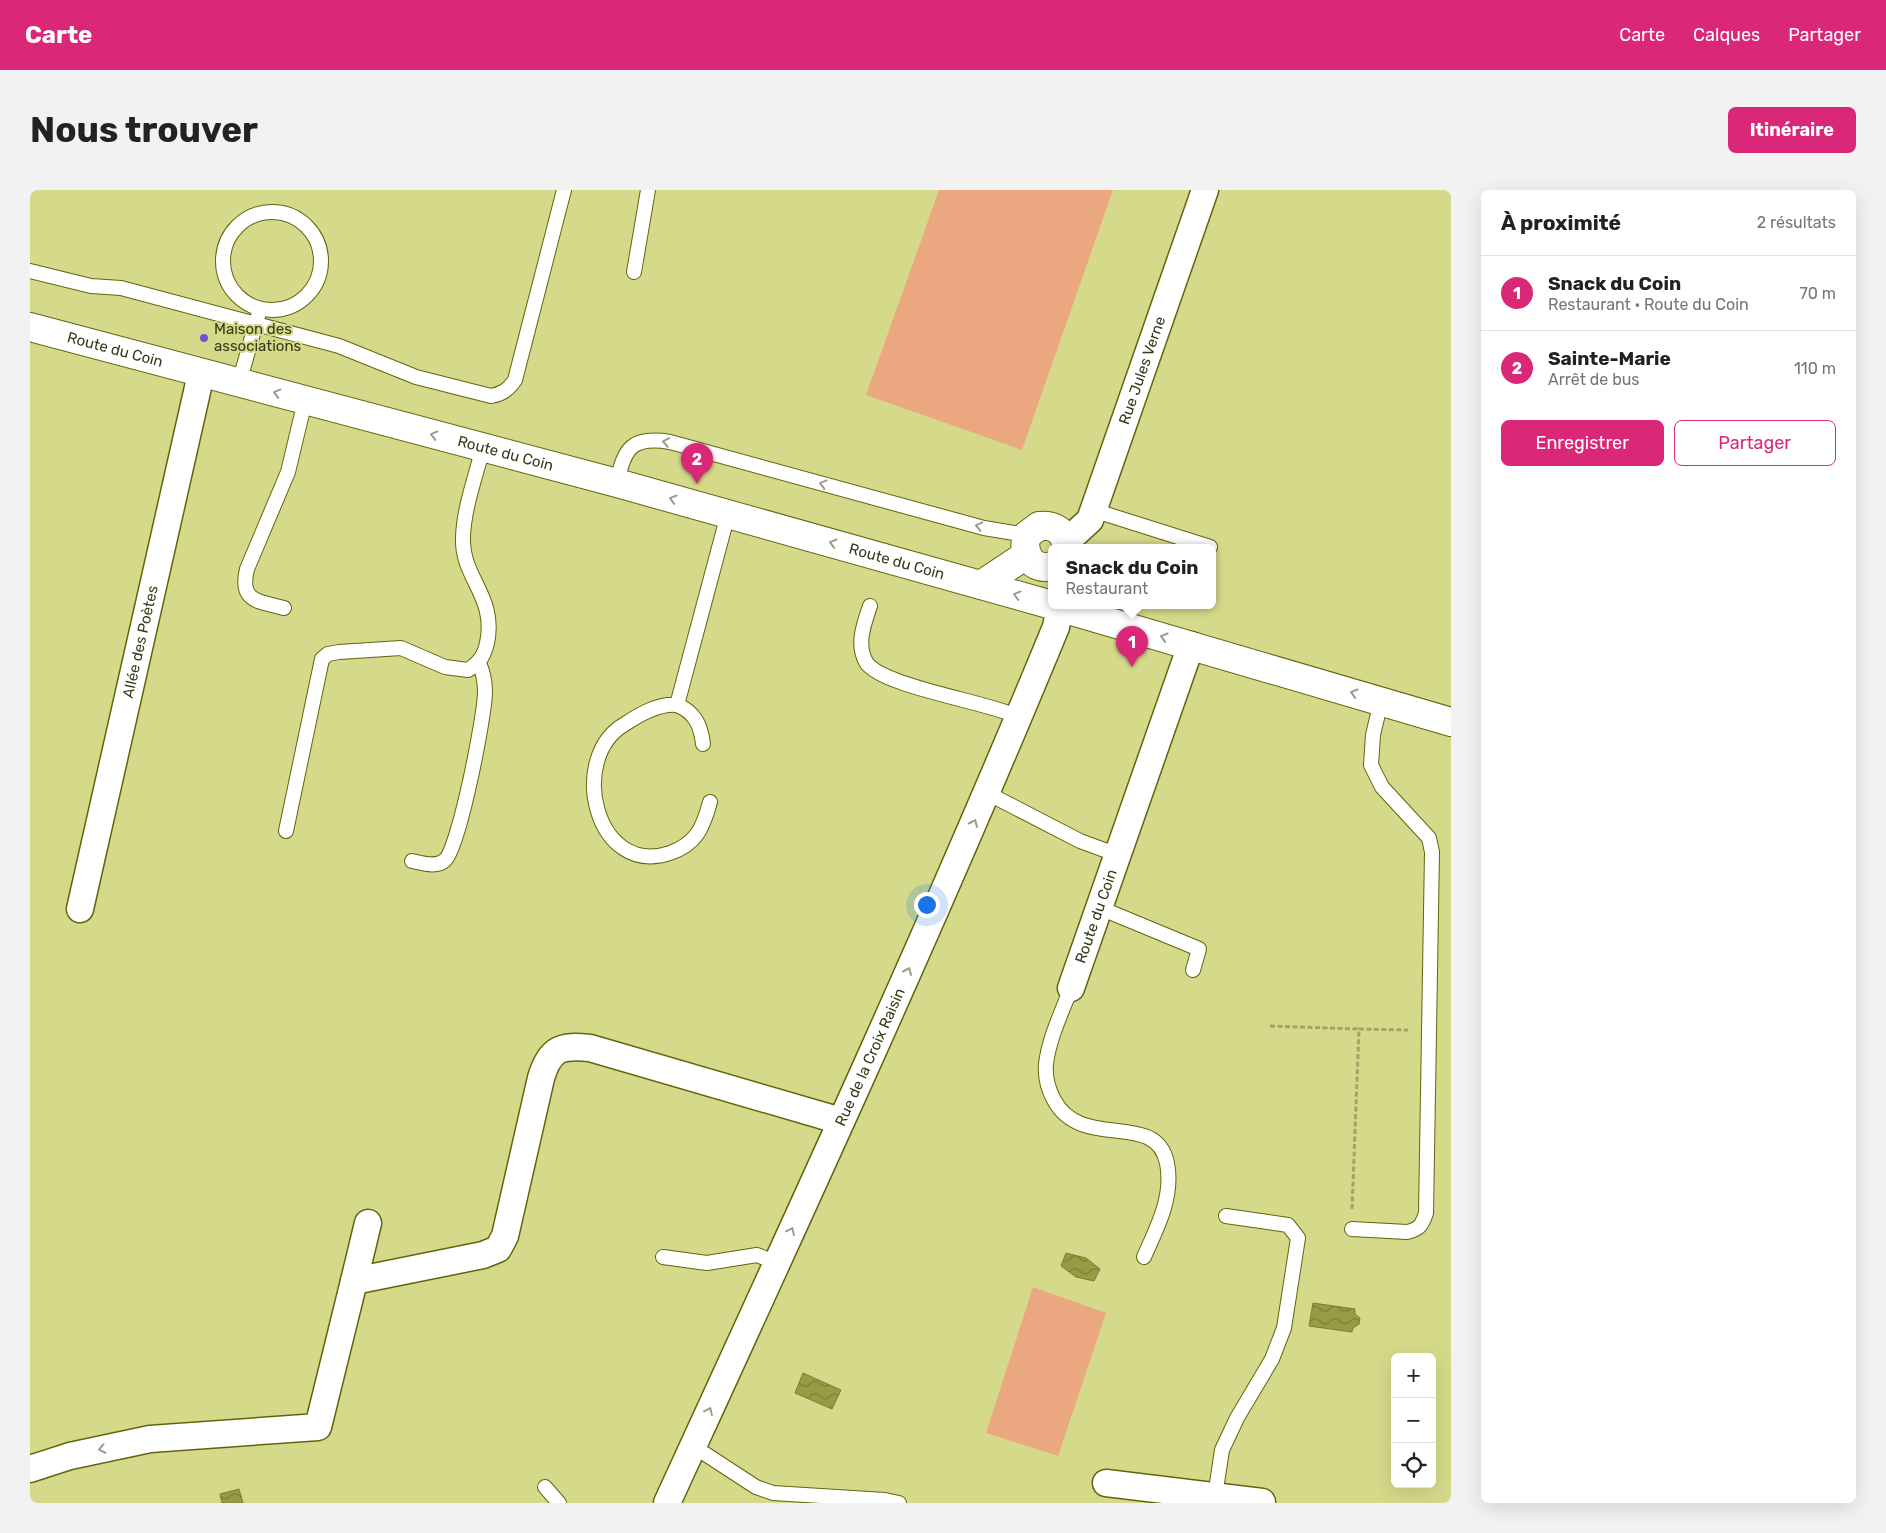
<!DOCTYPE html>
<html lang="fr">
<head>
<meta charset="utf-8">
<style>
	body { margin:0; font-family:Rubik,sans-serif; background:#f2f2f2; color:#222 }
	.controls { position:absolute; right:15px; bottom:15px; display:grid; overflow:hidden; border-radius:8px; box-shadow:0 5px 20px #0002 }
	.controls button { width:45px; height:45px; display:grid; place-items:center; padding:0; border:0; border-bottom:1px solid #e0e0e0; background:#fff; color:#222; font:25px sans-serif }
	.you { position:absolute; left:896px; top:714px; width:18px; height:18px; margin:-12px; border:4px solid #fff; border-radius:50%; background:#1a73e8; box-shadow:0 0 0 8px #1a73e833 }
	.badge { display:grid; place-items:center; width:32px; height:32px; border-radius:50%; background:#db2777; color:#fff; font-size:16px; font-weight:700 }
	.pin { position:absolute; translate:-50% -41px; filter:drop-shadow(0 1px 2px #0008) }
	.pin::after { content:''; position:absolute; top:26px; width:18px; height:15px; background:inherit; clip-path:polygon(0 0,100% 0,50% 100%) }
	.popup { position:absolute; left:1018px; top:354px; width:168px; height:65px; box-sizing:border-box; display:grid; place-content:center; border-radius:8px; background:#fff; filter:drop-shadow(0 1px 4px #0005); font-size:16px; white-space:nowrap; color:#767676 }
	.popup b { font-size:19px; color:#222 }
	.popup::after { content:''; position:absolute; left:50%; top:100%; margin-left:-10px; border:10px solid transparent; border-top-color:#fff }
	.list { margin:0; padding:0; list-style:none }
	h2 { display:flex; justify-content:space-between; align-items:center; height:65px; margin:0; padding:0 20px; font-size:21px }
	h2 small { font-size:16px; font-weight:400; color:#767676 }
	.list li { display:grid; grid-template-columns:32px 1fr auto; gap:15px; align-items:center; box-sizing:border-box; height:75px; padding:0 20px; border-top:1px solid #e0e0e0 }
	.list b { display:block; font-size:19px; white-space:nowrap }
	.list p { margin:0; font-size:16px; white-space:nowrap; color:#767676 }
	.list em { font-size:16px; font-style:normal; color:#767676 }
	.actions { display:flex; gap:10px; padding:15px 20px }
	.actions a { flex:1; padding:11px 0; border:1px solid #db2777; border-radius:8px; text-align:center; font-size:18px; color:#db2777 }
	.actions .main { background:#db2777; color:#fff }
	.icon { flex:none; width:28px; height:28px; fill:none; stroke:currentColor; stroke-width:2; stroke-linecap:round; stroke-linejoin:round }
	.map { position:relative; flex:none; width:1421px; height:1313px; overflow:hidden; border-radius:8px }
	header { display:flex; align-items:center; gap:30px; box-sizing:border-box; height:70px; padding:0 25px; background:#db2777; color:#fff }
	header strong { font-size:24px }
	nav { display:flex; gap:28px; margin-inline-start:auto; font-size:18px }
	.intro { display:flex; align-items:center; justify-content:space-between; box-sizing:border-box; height:120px; padding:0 30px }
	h1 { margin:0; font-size:35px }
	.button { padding:12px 22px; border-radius:8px; background:#db2777; color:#fff; font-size:18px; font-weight:700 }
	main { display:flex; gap:30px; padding:0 30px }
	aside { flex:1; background:#fff; border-radius:8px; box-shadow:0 5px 20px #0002 }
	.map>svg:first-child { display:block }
	.green { fill:#eba880 }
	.water { fill:url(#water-waves); stroke:#7a7e36 }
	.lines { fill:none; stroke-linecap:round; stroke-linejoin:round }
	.lane-casing { stroke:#62650c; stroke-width:16 }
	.street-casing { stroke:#62650c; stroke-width:29 }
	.secondary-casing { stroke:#62650c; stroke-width:30 }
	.path { stroke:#a1a564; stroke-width:3; stroke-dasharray:5 2.5; stroke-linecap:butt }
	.lane { stroke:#fff; stroke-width:14 }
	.street { stroke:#fff; stroke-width:26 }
	.secondary { stroke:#fff; stroke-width:28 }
	.oneway { stroke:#9c9c8c }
	.poi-dot { fill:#7454ce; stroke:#d5da8a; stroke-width:2 }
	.labels { text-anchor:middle; stroke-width:4; stroke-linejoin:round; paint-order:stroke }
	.poi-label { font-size:15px; fill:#383a19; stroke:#d5da8a; text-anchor:start }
	.street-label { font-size:15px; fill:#383a19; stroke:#d5da8a }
</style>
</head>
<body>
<header>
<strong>Carte</strong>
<nav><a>Carte</a><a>Calques</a><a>Partager</a></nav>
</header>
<div class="intro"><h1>Nous trouver</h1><a class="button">Itinéraire</a></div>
<main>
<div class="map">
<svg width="1421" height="1313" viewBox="0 0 1421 1313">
	<defs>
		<pattern id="water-waves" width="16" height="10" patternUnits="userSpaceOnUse" patternTransform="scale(1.25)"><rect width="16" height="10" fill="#979b42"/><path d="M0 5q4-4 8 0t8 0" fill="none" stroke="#7c7f36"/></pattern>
	</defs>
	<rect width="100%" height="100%" fill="#d5da8a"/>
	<!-- green -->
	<g class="green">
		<path d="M 909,0 L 1083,0 L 992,260 L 836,205 Z"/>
		<path d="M 1003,1097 L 1076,1123 L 1028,1266 L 956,1243 Z"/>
	</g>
	<!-- water -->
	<g class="water">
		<path d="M 1036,1063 L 1056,1068 L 1070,1079 L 1064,1091 L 1046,1087 L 1031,1076 Z"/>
		<path d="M 1283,1113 L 1325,1119 L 1325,1124 L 1330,1128 L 1329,1134 L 1323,1138 L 1322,1142 L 1279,1136 Z"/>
		<path d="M 773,1183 L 811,1200 L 802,1219 L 765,1203 Z"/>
		<path d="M 209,1299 L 213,1313 L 192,1313 L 190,1304 Z"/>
	</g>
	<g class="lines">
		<defs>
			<g id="lane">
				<circle cx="242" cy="71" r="49"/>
				<path d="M 0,81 L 61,96 L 91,98 L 309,156 L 386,187 L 461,206 C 472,204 478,200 485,190 L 534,0"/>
				<path d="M 604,82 L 618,0"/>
				<path d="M 209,193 L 228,126"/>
				<path d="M 587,293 C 594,257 603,246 640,252 L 954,338 L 997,345"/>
				<path d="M 1063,320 L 1180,357"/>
				<path d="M 840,416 C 834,434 826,454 836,472 C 850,496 958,512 989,527"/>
				<path d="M 254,418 C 228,411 209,412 217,379 L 258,282 L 275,211"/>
				<path d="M 647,515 C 665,522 671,536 673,554"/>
				<path d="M 957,603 L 1050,651 L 1088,665"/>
				<path d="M 680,612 C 673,638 666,654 640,663 C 565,688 537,567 595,534 C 610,524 629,513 647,515 L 698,324"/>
				<path d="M 256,641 L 292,469 L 298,464 L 309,462 L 371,458 L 415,477 L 438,480 C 450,472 454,466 457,453 C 467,406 431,388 433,347 C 434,317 446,286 453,257"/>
				<path d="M 382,671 C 392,673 407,678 415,670 C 429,658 455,525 455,502 C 455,492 453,482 449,473"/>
				<path d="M 1070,718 L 1169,759 L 1163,780"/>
				<path d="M 1041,798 C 1032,822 1019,848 1016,874 C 1015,886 1018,899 1024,910 C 1052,962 1126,919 1137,973 C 1140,988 1138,1004 1134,1018 C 1129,1035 1121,1051 1114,1067"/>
				<path d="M 1322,1039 L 1377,1042 C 1390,1039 1392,1035 1396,1023 L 1402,662 L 1399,648 L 1352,597 L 1341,575 L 1343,545 L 1351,511"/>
				<path d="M 633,1067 L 677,1073 L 727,1065 L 747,1073"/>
				<path d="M 663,1256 L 726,1297 L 743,1303 L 855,1310 L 869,1313"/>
				<path d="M 515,1297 L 529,1313"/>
				<path d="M 1185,1306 L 1192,1260 L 1207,1228 L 1242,1169 L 1254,1138 L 1268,1048 L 1258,1035 L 1196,1026"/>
			</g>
			<g id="street">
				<path id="s1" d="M 1036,352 L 1060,330 L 1175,0"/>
				<path id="s2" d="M 50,719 L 171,184"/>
				<path id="s3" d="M 1041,798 L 1161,455"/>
				<path d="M 324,1091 L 338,1033"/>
				<path d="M 0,1279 L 40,1266 L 120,1249 L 288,1237 L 324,1091 L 453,1065 L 468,1059 L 475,1046 L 511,888 C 520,858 531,855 560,858 L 811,931"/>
				<path d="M 1076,1293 L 1232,1312"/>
				<path id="s4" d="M 637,1313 C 770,1023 904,733 1026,437 L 1030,416"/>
			</g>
			<g id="secondary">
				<path id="s5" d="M 0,137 L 587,293 L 1022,415"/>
				<path d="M 1022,376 C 1002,382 991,362 997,345 L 1009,336 C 1025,334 1036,342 1036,358"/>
				<path d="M 951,395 L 996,365"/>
				<path d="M 1025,416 L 1421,532"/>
			</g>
		</defs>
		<!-- lane casing -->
		<use href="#lane" class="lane-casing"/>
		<!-- street casing -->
		<use href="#street" class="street-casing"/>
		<!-- secondary casing -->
		<use href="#secondary" class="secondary-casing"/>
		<!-- path -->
		<g class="path">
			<path d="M 1240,836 L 1329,839"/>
			<path d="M 1322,1019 L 1329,839 L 1378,840"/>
		</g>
		<!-- lane -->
		<use href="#lane" class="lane"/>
		<!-- street -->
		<use href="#street" class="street"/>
		<!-- secondary -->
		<use href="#secondary" class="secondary"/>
	</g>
	<!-- one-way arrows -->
	<defs><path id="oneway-chevron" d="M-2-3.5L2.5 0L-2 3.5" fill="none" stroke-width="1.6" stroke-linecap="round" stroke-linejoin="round" transform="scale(1.25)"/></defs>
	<g class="oneway">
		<use href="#oneway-chevron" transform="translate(247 203) rotate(-165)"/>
		<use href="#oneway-chevron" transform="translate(404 245) rotate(-165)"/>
		<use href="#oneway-chevron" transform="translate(636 252) rotate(-169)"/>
		<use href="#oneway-chevron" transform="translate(793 294) rotate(-165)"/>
		<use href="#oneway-chevron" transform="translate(643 309) rotate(-164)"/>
		<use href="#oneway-chevron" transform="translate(949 336) rotate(-167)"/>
		<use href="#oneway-chevron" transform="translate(803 353) rotate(-164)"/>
		<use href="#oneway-chevron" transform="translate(987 405) rotate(-165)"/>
		<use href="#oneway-chevron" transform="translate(1134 447) rotate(-163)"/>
		<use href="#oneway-chevron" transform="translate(1324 503) rotate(-164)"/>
		<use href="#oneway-chevron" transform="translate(944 633) rotate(-66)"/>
		<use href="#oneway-chevron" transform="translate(878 781) rotate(-66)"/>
		<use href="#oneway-chevron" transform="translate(761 1041) rotate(-65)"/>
		<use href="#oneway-chevron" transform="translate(679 1221) rotate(-65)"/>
		<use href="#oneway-chevron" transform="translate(72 1259) rotate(168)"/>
	</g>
	<!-- markers -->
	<circle class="poi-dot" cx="174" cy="148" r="5"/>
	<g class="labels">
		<!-- poi labels -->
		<g class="poi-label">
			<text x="184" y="144">Maison des<tspan x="184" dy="17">associations</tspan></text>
		</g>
		<!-- street labels -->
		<g class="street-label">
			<text dy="5" stroke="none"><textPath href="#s5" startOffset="88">Route du Coin</textPath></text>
			<text dy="5" stroke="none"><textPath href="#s1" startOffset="191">Rue Jules Verne</textPath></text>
			<text dy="5" stroke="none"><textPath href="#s5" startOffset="492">Route du Coin</textPath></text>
			<text dy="5" stroke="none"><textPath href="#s5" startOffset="898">Route du Coin</textPath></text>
			<text dy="5" stroke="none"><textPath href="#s2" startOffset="274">Allée des Poètes</textPath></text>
			<text dy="5" stroke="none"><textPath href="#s3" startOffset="76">Route du Coin</textPath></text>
			<text dy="5" stroke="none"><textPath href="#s4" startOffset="490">Rue de la Croix Raisin</textPath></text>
		</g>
	</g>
</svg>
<div class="controls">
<button>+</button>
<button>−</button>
<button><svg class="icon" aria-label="locate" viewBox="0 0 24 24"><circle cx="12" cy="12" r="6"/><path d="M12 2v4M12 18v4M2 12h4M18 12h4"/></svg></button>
</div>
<div class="you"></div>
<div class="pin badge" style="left:1102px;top:477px">1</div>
<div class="popup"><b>Snack du Coin</b>Restaurant</div>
<div class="pin badge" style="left:667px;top:294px">2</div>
</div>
<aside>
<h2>À proximité<small>2 résultats</small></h2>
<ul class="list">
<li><span class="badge">1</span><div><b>Snack du Coin</b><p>Restaurant · Route du Coin</p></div><em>70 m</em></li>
<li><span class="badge">2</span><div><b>Sainte-Marie</b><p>Arrêt de bus</p></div><em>110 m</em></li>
</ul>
<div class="actions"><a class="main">Enregistrer</a><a>Partager</a></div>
</aside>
</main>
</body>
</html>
